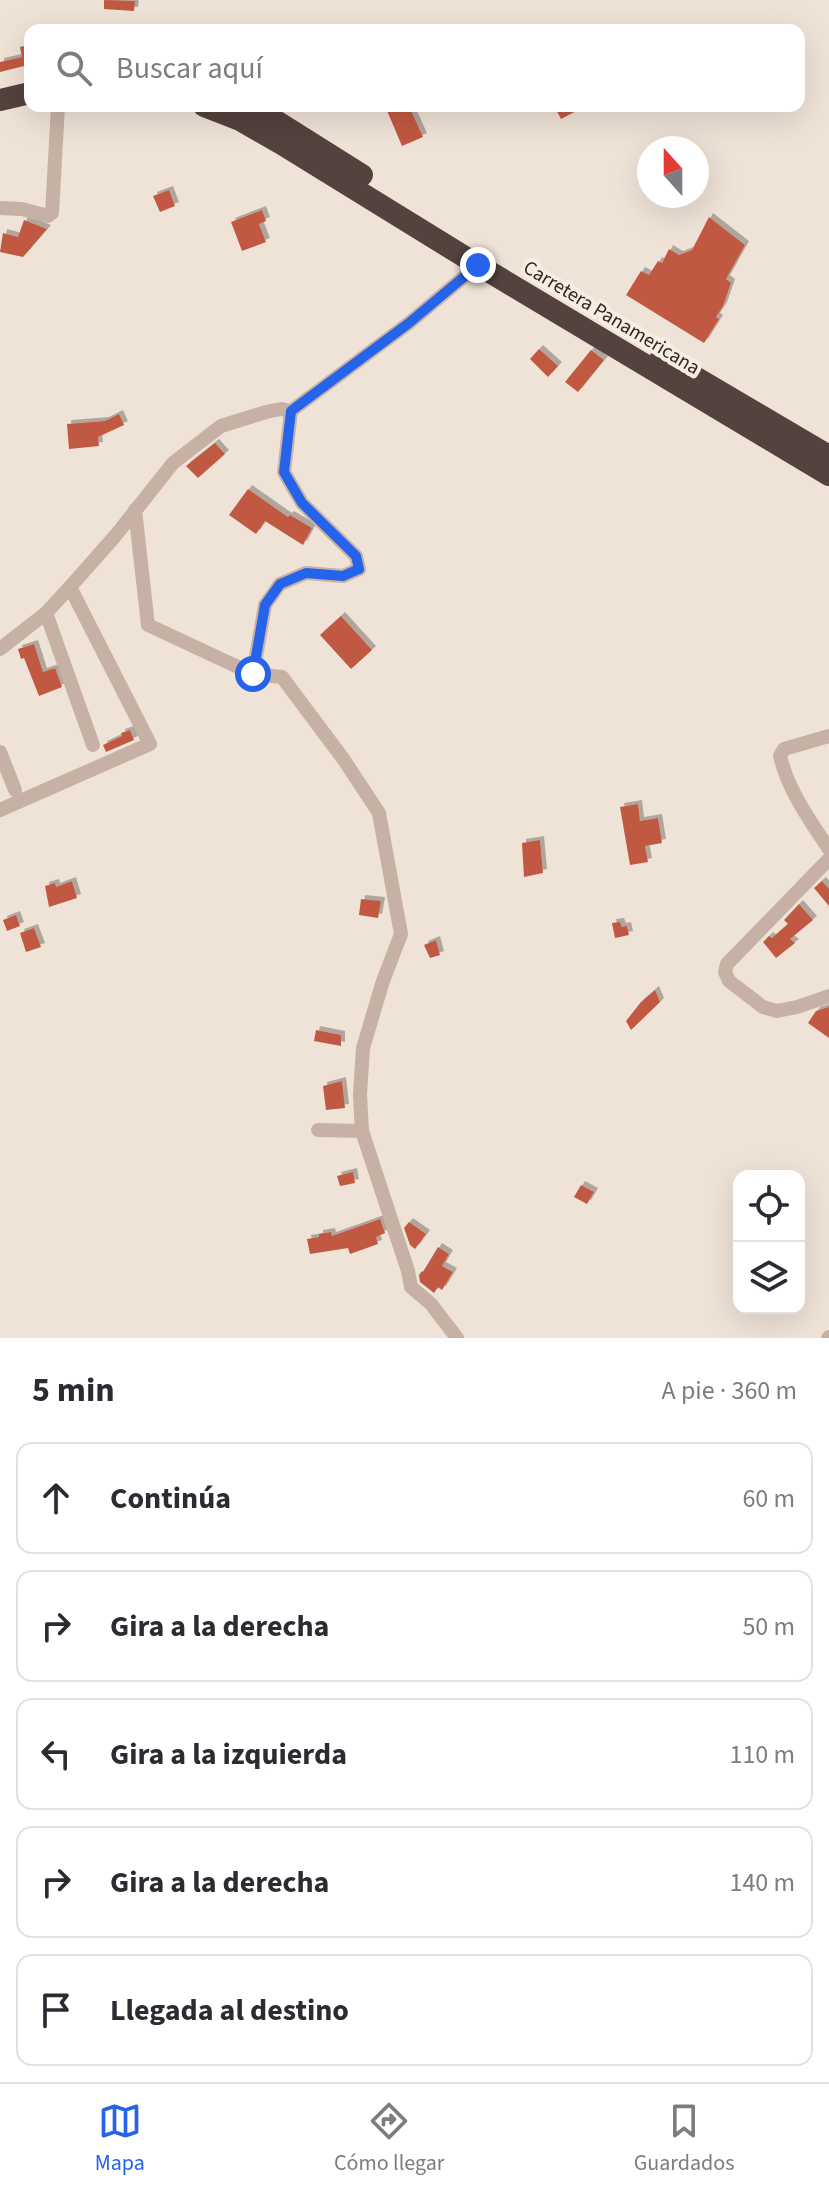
<!DOCTYPE html>
<html lang="es">
<head>
<meta charset="utf-8">
<style>
	body { margin:0; font-family:"Source Sans 3",sans-serif; background:#f2f2f3; color:#2b2b33 }
	.controls { position:absolute; right:24px; bottom:24px; display:grid; overflow:hidden; border-radius:16px; box-shadow:0 8px 32px #0002 }
	.controls button { width:72px; height:72px; display:grid; place-items:center; padding:0; border:0; border-bottom:2px solid #e1e1e2; background:#fff; color:#2b2b33; font:40px sans-serif }
	.compass { position:absolute; left:637px; top:136px; width:72px; height:72px; border-radius:50%; background:#fff; box-shadow:0 8px 32px #0002; rotate:339deg }
	.stop { position:absolute; width:24px; height:24px; margin:-18px; border:6px solid #2563eb; border-radius:50%; background:#fff }
	.stop.end { background:#2563eb; border-color:#fff; box-shadow:0 2px 8px #0008 }
	.list { margin:0; padding:0; list-style:none }
	h2 { display:flex; justify-content:space-between; align-items:center; height:104px; margin:0; padding:0 32px; font-size:34px }
	h2 small { font-size:26px; font-weight:400; color:#7c7c81 }
	.list li { display:grid; grid-template-columns:52px 1fr auto; gap:24px; align-items:center; box-sizing:border-box; height:112px; margin:0 16px 16px; padding:0 16px; border:2px solid #e1e1e2; border-radius:16px }
	.list b { display:block; font-size:30px; white-space:nowrap }
	.list em { font-size:26px; font-style:normal; color:#7c7c81 }
	.icon { flex:none; width:44px; height:44px; fill:none; stroke:currentColor; stroke-width:2; stroke-linecap:round; stroke-linejoin:round }
	.map { position:relative; flex:none; width:829px; height:1338px; overflow:hidden }
	.search { position:absolute; background:#fff; box-shadow:0 8px 32px #0002; left:24px; right:24px; top:24px; height:88px; display:flex; align-items:center; gap:20px; box-sizing:border-box; padding:0 28px; border-radius:16px; color:#7c7c81; font-size:30px }
	.sheet { height:744px; background:#fff }
	nav { display:flex; justify-content:space-around; align-items:center; box-sizing:border-box; height:112px; border-top:2px solid #e1e1e2; background:#fff; font-size:22px; color:#7c7c81 }
	nav a { display:grid; justify-items:center; gap:4px }
	nav .on { color:#2563eb }
	.map>svg:first-child { display:block }
	.building { fill:#c15943; filter:url(#shadow) }
	.lines { fill:none; stroke-linecap:round; stroke-linejoin:round }
	.minor { stroke:#c7b1a4; stroke-width:14 }
	.highway { stroke:#53423d; stroke-width:22 }
	.route { stroke:#2563eb; stroke-width:10 }
	.labels { text-anchor:middle; stroke-width:8; stroke-linejoin:round; paint-order:stroke }
	.street-label { font-size:20px; fill:#322825; stroke:#f8ede3 }
</style>
</head>
<body>
<div class="map">
<svg width="829" height="1338" viewBox="0 0 829 1338">
	<defs>
		<filter id="shadow"><feDropShadow dx="4" dy="-4" stdDeviation="0" flood-color="#0004"/></filter>
	</defs>
	<rect width="100%" height="100%" fill="#efe2d7"/>
	<!-- building -->
	<g class="building">
		<path d="M 104,0 L 135,1 L 134,11 L 104,9 Z"/>
		<path d="M 30,45 L 30,75 L 26,75 L 24,66 L 0,72 L 0,62 L 22,57 L 20,47 Z"/>
		<path d="M 385,106 L 409,106 L 423,137 L 402,146 Z"/>
		<path d="M 554,106 L 586,106 L 561,119 Z"/>
		<path d="M 169,190 L 175,206 L 160,212 L 153,196 Z"/>
		<path d="M 262,210 L 266,221 L 259,224 L 266,242 L 242,251 L 231,222 Z"/>
		<path d="M 709,217 L 745,245 L 726,279 L 731,283 L 723,306 L 716,317 L 719,319 L 704,343 L 626,295 L 641,271 L 649,275 L 658,261 L 662,263 L 669,249 L 679,255 L 692,250 Z"/>
		<path d="M 24,220 L 47,229 L 23,257 L 0,252 L 3,233 L 18,237 Z"/>
		<path d="M 539,349 L 558,366 L 548,377 L 530,359 Z"/>
		<path d="M 591,350 L 604,360 L 578,392 L 565,382 Z"/>
		<path d="M 119,414 L 124,425 L 98,437 L 99,446 L 69,449 L 67,424 L 105,421 Z"/>
		<path d="M 215,443 L 225,454 L 198,478 L 186,466 Z"/>
		<path d="M 248,489 L 288,517 L 290,515 L 312,528 L 303,545 L 265,521 L 256,534 L 229,515 Z"/>
		<path d="M 341,616 L 372,650 L 351,669 L 320,635 Z"/>
		<path d="M 34,644 L 43,672 L 55,668 L 62,687 L 39,696 L 24,658 L 21,659 L 18,649 Z"/>
		<path d="M 130,730 L 134,740 L 106,752 L 103,745 L 122,736 L 121,733 Z"/>
		<path d="M 638,804 L 640,821 L 658,818 L 662,843 L 645,846 L 648,862 L 630,865 L 620,807 Z"/>
		<path d="M 540,840 L 543,873 L 524,877 L 522,843 Z"/>
		<path d="M 72,881 L 77,898 L 49,907 L 45,886 L 55,883 L 56,887 Z"/>
		<path d="M 822,881 L 829,889 L 829,906 L 814,888 Z"/>
		<path d="M 361,899 L 381,901 L 378,918 L 359,915 Z"/>
		<path d="M 799,904 L 813,920 L 790,939 L 795,943 L 776,958 L 763,942 L 769,936 L 772,938 L 788,924 L 784,920 Z"/>
		<path d="M 16,915 L 20,926 L 7,931 L 3,920 Z"/>
		<path d="M 620,922 L 622,927 L 627,926 L 629,935 L 615,938 L 612,923 Z"/>
		<path d="M 34,928 L 41,947 L 26,952 L 20,933 Z"/>
		<path d="M 436,940 L 440,955 L 430,958 L 424,945 Z"/>
		<path d="M 655,990 L 660,1002 L 631,1030 L 626,1021 L 641,1002 Z"/>
		<path d="M 829,1007 L 829,1038 L 808,1023 L 816,1011 Z"/>
		<path d="M 316,1030 L 341,1035 L 341,1046 L 314,1041 Z"/>
		<path d="M 342,1081 L 345,1108 L 326,1110 L 323,1086 Z"/>
		<path d="M 353,1172 L 355,1183 L 340,1186 L 337,1176 Z"/>
		<path d="M 581,1185 L 594,1192 L 587,1204 L 574,1197 Z"/>
		<path d="M 380,1219 L 385,1233 L 376,1237 L 378,1244 L 350,1254 L 348,1248 L 310,1254 L 307,1239 L 319,1237 L 319,1234 L 331,1232 L 332,1236 Z"/>
		<path d="M 409,1222 L 426,1234 L 415,1249 L 410,1245 L 404,1228 Z"/>
		<path d="M 438,1247 L 449,1254 L 442,1266 L 453,1272 L 442,1290 L 438,1287 L 434,1293 L 420,1282 L 419,1275 L 422,1271 L 423,1272 Z"/>
	</g>
	<g class="lines">
		<!-- minor -->
		<g class="minor">
			<path d="M 0,208 L 22,209 L 48,216 L 52,213 L 58,106"/>
			<path d="M 135,510 L 148,625 L 253,674 L 282,677 L 344,760 L 379,813 L 401,934 L 383,981 L 363,1048 L 360,1095 L 362,1131 L 408,1271 L 411,1287 L 431,1304 L 457,1338"/>
			<path d="M 46,613 L 93,745"/>
			<path d="M 0,649 L 46,613 L 70,587 L 116,535 L 173,463 L 221,426 L 266,412 L 281,409 L 291,411 L 409,323 L 478,265"/>
			<path d="M 253,674 L 265,605 L 280,584 L 306,573 L 343,576 L 359,569 L 356,556 L 302,503 L 284,472 L 291,411"/>
			<path d="M 829,736 L 784,749 L 780,756 C 788,790 810,821 829,849"/>
			<path d="M 0,752 L 15,790"/>
			<path d="M 0,810 L 150,744 L 70,587"/>
			<path d="M 829,859 L 727,964 L 725,972 L 729,981 L 763,1007 L 777,1011 L 797,1007 L 829,996"/>
			<path d="M 318,1130 L 362,1131"/>
			<path d="M 828,1338 L 829,1337"/>
		</g>
		<!-- highway -->
		<g class="highway">
			<path d="M 0,100 L 30,93"/>
			<path d="M 204,106 L 240,120 L 280,143 L 478,265 L 829,475"/>
			<path d="M 244,106 L 273,119 L 362,175"/>
			<path d="M 661,357 L 829,456"/>
		</g>
	</g>
	<g class="lines">
		<!-- route -->
		<path class="route" d="M 253,674 L 265,605 L 280,584 L 306,573 L 343,576 L 359,569 L 356,556 L 302,503 L 284,472 L 291,411 L 409,323 L 478,265"/>
	</g>
	<g class="labels">
		<!-- street labels -->
		<g class="street-label">
			<text transform="translate(612 317) rotate(31)" y="7">Carretera Panamericana</text>
		</g>
	</g>
</svg>
<div class="controls">
<button><svg class="icon" aria-label="locate" viewBox="0 0 24 24"><circle cx="12" cy="12" r="6"/><path d="M12 2v4M12 18v4M2 12h4M18 12h4"/></svg></button>
<button><svg class="icon" aria-label="layers" viewBox="0 0 24 24"><path d="M12 4l9 5-9 5-9-5zM3 14l9 5 9-5"/></svg></button>
</div>
<svg class="compass" viewBox="-18 -18 36 36"><path d="M0-13l5 13h-10z" fill="#e53935"/><path d="M0 13l5-13h-10z" fill="#7c7c81"/></svg>
<div class="stop" style="left:253px;top:674px"></div>
<div class="stop end" style="left:478px;top:265px"></div>
<div class="search"><svg class="icon" aria-label="search" viewBox="0 0 24 24"><circle cx="10" cy="10" r="6"/><path d="M15 15l6 6"/></svg>Buscar aquí</div>
</div>
<section class="sheet">
<h2>5 min<small>A pie · 360 m</small></h2>
<ul class="list">
<li><svg class="icon" aria-label="ahead" viewBox="0 0 24 24"><path d="M12 20V5M6 11l6-6 6 6"/></svg><div><b>Continúa</b></div><em>60 m</em></li>
<li><svg class="icon" aria-label="right" viewBox="0 0 24 24"><path d="M7 20v-9h11M14 6l5 5-5 5"/></svg><div><b>Gira a la derecha</b></div><em>50 m</em></li>
<li><svg class="icon" aria-label="left" viewBox="0 0 24 24"><path d="M17 20v-9H6M10 6l-5 5 5 5"/></svg><div><b>Gira a la izquierda</b></div><em>110 m</em></li>
<li><svg class="icon" aria-label="right" viewBox="0 0 24 24"><path d="M7 20v-9h11M14 6l5 5-5 5"/></svg><div><b>Gira a la derecha</b></div><em>140 m</em></li>
<li><svg class="icon" aria-label="arrive" viewBox="0 0 24 24"><path d="M6 21V4h12l-3 4 3 4H6"/></svg><div><b>Llegada al destino</b></div></li>
</ul>
</section>
<nav>
<a class="on"><svg class="icon" aria-label="map" viewBox="0 0 24 24"><path d="M3 6l6-2 6 2 6-2v14l-6 2-6-2-6 2zM9 4v14M15 6v14"/></svg>Mapa</a>
<a><svg class="icon" aria-label="directions" viewBox="0 0 24 24"><path d="M12 3l9 9-9 9-9-9zM9 14v-3h6M13 9l2 2-2 2"/></svg>Cómo llegar</a>
<a><svg class="icon" aria-label="saved" viewBox="0 0 24 24"><path d="M7 4h10v16l-5-4-5 4z"/></svg>Guardados</a>
</nav>
</body>
</html>
